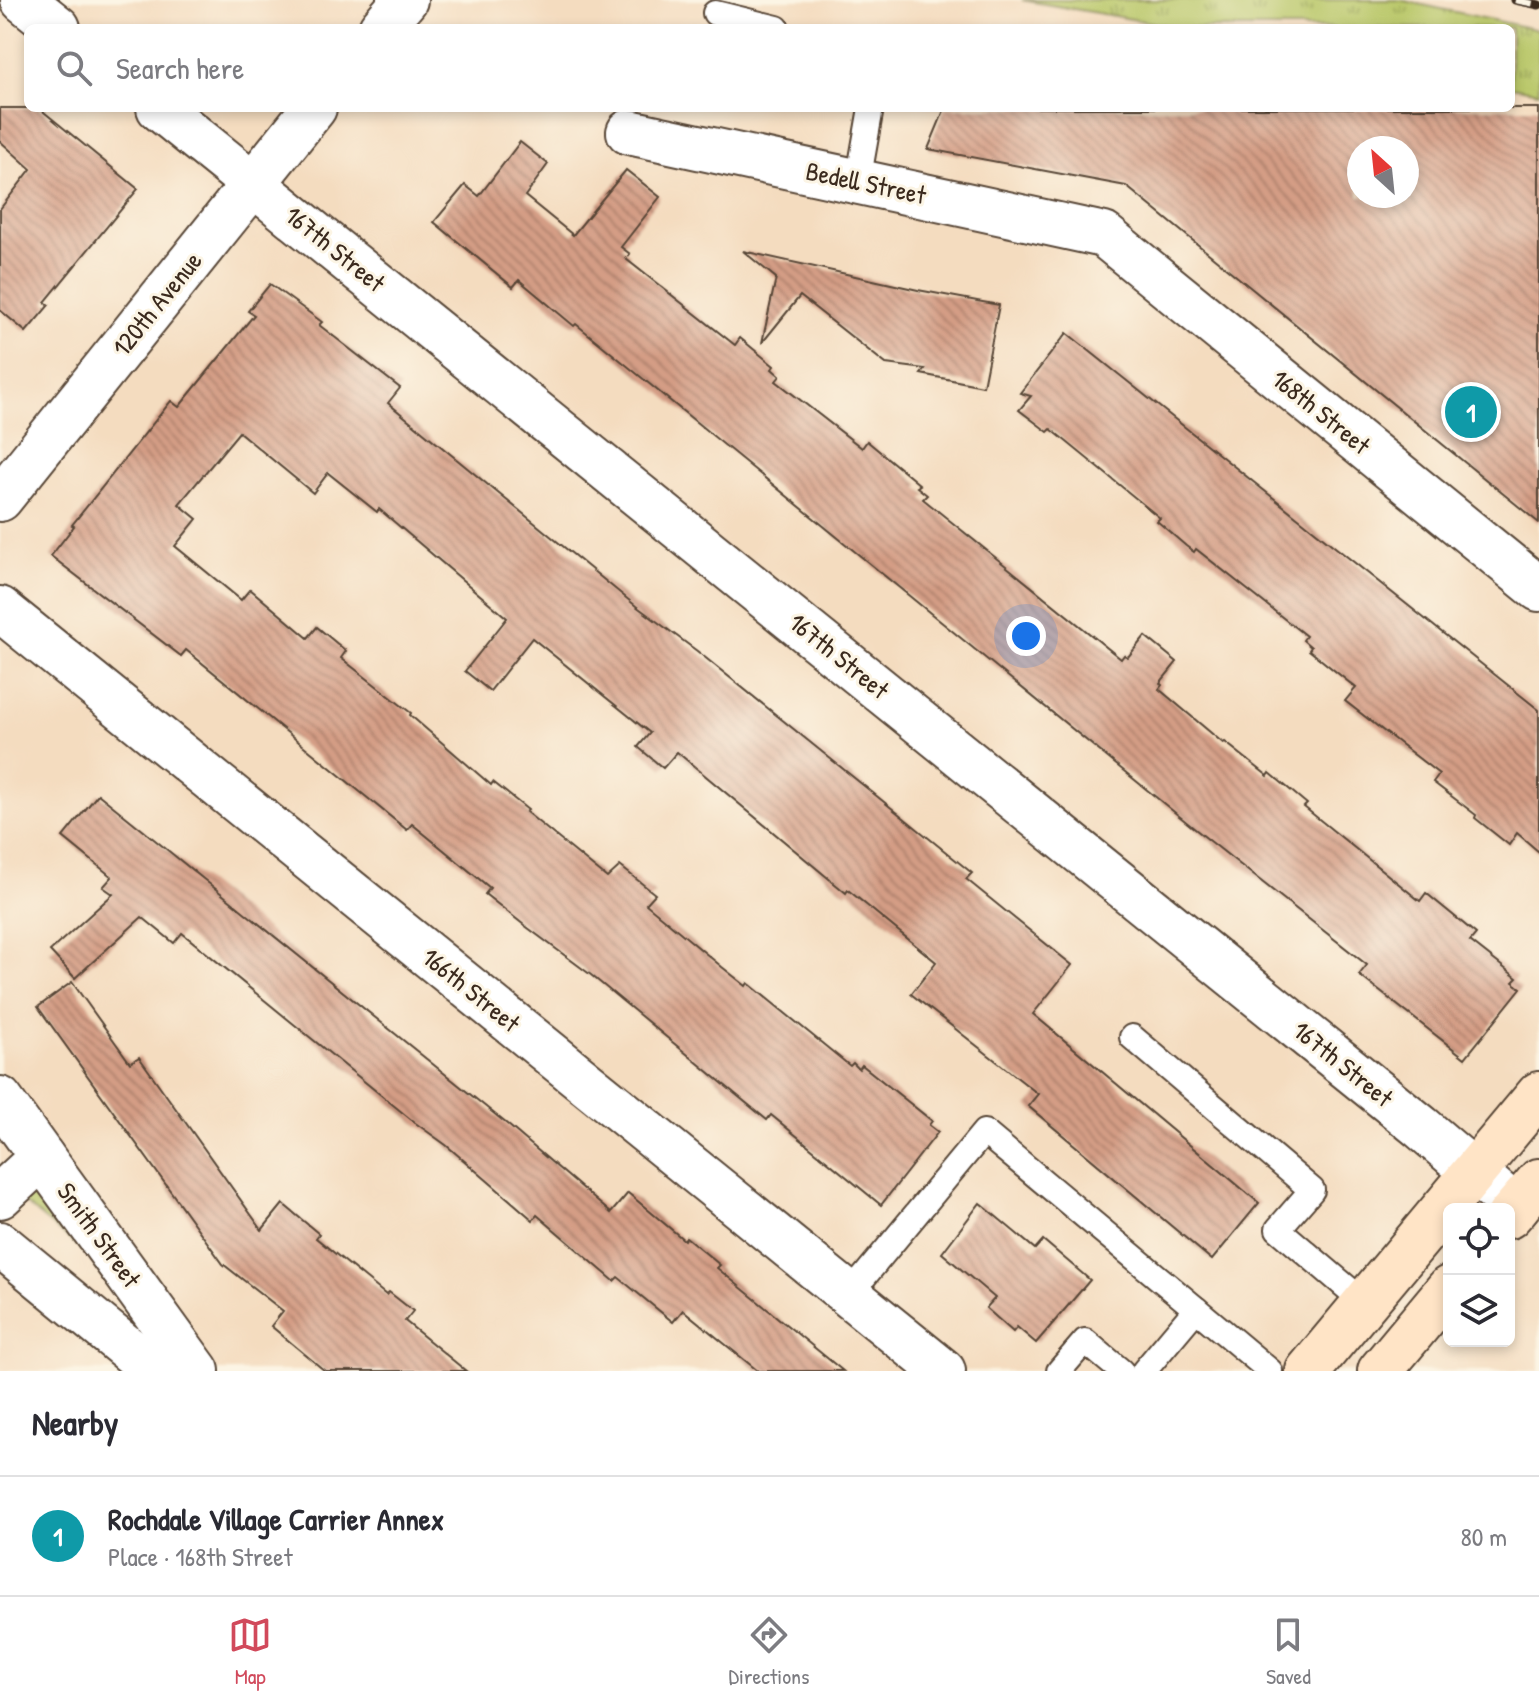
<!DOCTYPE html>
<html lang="en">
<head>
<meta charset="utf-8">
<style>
	body { margin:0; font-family:"Patrick Hand",sans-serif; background:#f2f2f3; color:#2b2b33 }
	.controls { position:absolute; right:24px; bottom:24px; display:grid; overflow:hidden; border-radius:12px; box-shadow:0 4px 12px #0003 }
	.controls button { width:72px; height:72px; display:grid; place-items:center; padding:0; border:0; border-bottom:2px solid #e1e1e2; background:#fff; color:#2b2b33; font:40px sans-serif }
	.compass { position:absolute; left:1347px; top:136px; width:72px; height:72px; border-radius:50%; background:#fff; box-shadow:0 4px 12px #0003; rotate:333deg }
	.you { position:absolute; left:1026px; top:636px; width:28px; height:28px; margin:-20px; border:6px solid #fff; border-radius:50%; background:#1a73e8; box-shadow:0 0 0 12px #1a73e833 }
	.badge { display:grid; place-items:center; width:52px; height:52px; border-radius:50%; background:#d1495b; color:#fff; font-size:26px; font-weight:700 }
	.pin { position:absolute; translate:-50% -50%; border:4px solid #fff; box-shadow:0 2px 8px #0006 }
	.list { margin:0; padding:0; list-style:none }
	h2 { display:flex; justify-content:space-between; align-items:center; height:104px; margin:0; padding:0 32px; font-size:34px }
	h2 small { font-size:26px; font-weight:400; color:#7c7c81 }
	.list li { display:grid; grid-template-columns:52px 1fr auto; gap:24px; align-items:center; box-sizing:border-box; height:120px; padding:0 32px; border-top:2px solid #e1e1e2 }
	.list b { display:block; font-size:30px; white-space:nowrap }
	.list p { margin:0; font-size:26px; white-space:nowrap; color:#7c7c81 }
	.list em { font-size:26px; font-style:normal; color:#7c7c81 }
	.icon { flex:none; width:44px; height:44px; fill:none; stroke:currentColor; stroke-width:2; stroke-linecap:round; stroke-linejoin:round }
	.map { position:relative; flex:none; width:1539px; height:1371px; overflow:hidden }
	.search { position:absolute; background:#fff; box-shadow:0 4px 12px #0003; left:24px; right:24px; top:24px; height:88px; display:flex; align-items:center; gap:20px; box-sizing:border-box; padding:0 28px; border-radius:12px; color:#7c7c81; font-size:30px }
	.sheet { height:224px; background:#fff }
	nav { display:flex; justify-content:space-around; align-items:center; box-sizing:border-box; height:112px; border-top:2px solid #e1e1e2; background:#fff; font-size:22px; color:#7c7c81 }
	nav a { display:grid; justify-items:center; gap:4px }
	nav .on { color:#d1495b }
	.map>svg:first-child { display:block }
	.grass { fill:url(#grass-tufts); stroke:#7a7944; stroke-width:2 }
	.building { fill:url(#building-back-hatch); fill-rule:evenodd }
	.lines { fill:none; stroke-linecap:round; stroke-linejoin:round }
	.lane-casing { stroke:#574536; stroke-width:28 }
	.street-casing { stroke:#574536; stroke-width:48 }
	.secondary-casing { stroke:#574536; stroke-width:48 }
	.lane { stroke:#fff; stroke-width:24 }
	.street { stroke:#fff; stroke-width:44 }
	.secondary { stroke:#ffe4c6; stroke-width:44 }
	.rail-casing { stroke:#3b2a1e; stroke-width:9 }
	.rail { stroke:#fcf5e5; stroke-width:6; stroke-dasharray:18; stroke-linecap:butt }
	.labels { text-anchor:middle; stroke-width:6; stroke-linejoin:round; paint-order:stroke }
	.street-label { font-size:26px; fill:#3b2a1e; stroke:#fcf5e5 }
</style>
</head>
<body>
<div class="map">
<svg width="1539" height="1371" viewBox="0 0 1539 1371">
	<defs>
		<pattern id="grass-tufts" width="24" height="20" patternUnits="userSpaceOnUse" patternTransform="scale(2)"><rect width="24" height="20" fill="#bac86a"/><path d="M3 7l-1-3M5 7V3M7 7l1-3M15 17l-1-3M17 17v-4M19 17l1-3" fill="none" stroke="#98a357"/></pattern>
		<pattern id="building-back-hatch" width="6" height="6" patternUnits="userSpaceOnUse" patternTransform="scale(2)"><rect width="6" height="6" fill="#d49d85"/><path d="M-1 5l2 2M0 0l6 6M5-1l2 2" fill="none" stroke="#ad806c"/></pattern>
	</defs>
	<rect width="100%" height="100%" fill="#fcf5e5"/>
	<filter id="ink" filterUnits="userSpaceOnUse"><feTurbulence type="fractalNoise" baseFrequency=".0125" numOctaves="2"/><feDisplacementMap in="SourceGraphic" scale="16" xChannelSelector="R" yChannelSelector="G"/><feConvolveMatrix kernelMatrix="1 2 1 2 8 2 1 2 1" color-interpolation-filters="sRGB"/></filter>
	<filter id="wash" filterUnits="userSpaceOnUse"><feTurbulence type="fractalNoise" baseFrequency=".006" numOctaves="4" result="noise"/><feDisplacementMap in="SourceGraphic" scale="32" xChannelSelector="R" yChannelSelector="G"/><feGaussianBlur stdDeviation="1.8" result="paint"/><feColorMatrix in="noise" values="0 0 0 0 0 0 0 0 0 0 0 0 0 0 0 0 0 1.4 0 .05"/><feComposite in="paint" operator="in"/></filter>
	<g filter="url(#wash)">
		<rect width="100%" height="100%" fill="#f4dcbf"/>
		<!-- grass -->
		<g class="grass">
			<path d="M 1022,0 L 1400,0 L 1539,30 L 1539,92 L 1511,87 L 1511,28 L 1183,28 Z"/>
			<path d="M 48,1172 L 106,1269 L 22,1201 Z"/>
		</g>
		<g id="blocks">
			<!-- building -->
			<g class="building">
				<path d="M 0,108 L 39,108 L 138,189 L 45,302 L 49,305 L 26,332 L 0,310 L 0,209 L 31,169 L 0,141 Z"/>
				<path d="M 945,108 L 1539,108 L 1539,523 L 1126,186 L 928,149 ZM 1359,148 L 1407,148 L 1407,196 L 1359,196 Z"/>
				<path d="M 520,142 L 548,164 L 525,196 L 573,235 L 626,170 L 660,197 L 621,247 L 630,254 L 626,259 L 735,345 L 740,338 L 774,366 L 772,369 L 780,376 L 776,381 L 862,448 L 867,441 L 920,485 L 917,487 L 927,495 L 923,499 L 1121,659 L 1124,655 L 1128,657 L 1145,636 L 1177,662 L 1160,683 L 1162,685 L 1159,689 L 1223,743 L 1225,742 L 1268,776 L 1270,773 L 1307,804 L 1304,807 L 1420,901 L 1426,893 L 1476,934 L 1470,941 L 1517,978 L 1513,982 L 1521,988 L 1465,1058 L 1359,975 L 1367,965 L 1195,829 L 576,324 L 574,326 L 519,280 L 513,287 L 434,222 L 465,185 L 479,196 Z"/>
				<path d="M 743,251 L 918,290 L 999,305 L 983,386 L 921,374 L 925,369 L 886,364 L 800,296 L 762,343 L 776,278 Z"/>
				<path d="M 270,284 L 322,322 L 319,325 L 400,388 L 388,403 L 636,606 L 697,651 L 972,873 L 966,879 L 1072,965 L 1033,1014 L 1259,1203 L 1212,1260 L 1028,1106 L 1038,1094 L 911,994 L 936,962 L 848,890 L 846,893 L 677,752 L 663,768 L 638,747 L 650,733 L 532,638 L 490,691 L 465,671 L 507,618 L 379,509 L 377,512 L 328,473 L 313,493 L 239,432 L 179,504 L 197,519 L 175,546 L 241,600 L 250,589 L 308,638 L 317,627 L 346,651 L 341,658 L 411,713 L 410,715 L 491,785 L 493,782 L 528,810 L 526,812 L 607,878 L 620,866 L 655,894 L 646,904 L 722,967 L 746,986 L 748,983 L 850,1066 L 853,1063 L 859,1069 L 862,1065 L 932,1121 L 929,1125 L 938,1132 L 881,1205 L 771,1115 L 767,1120 L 591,975 L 524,925 L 485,894 L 490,888 L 412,824 L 407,830 L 186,650 L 181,656 L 51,556 L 74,526 L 72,525 L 171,401 L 179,407 L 254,315 L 248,311 Z"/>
				<path d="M 1067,333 L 1539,710 L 1539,852 L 1517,833 L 1509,845 L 1475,818 L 1476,815 L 1433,782 L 1439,774 L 1345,701 L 1356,688 L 1309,650 L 1311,647 L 1303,640 L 1306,636 L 1196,549 L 1194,552 L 1186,546 L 1157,521 L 1160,518 L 1051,429 L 1048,432 L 1019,410 L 1031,396 L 1020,393 Z"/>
				<path d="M 98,794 L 507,1124 L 611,1213 L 628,1193 L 684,1240 L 686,1237 L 720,1265 L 717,1268 L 843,1371 L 758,1371 L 683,1310 L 673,1322 L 618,1277 L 614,1281 L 537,1215 L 533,1220 L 446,1145 L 414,1122 L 182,933 L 174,943 L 142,917 L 75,978 L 50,951 L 113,894 L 103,887 L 112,877 L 63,837 Z"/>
				<path d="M 72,982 L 130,1063 L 139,1057 L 262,1230 L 283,1204 L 319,1234 L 316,1238 L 386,1295 L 389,1292 L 413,1311 L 405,1321 L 466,1371 L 325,1371 L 271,1326 L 283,1311 L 223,1264 L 38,1007 Z"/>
				<path d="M 980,1203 L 1035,1249 L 1043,1240 L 1090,1280 L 1036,1343 L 1017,1327 L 1013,1332 L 986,1308 L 995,1298 L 942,1253 Z"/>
			</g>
		</g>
	</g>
	<g filter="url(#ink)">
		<use href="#blocks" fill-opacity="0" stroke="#574536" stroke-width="2"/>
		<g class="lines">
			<defs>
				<g id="lane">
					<path d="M 715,13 L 777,28"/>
					<path d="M 858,182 L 871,108"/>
					<path d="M 1132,1037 L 1312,1190 L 1278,1229 L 1365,1303"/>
					<path d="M 849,1295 L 984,1132 L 1196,1309"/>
					<path d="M 1059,1371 L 1085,1341 L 1121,1371"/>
					<path d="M 1144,1371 L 1196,1309 L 1270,1371"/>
				</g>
				<g id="street">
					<path d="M 23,0 L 58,28"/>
					<path d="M 381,28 L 405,0"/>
					<path d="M 159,108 L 1421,1127 L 1516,1208"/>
					<path d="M 629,132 L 1104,235 L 1539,589"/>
					<path d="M 0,499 L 314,108"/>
					<path d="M 0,609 L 943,1371"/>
					<path d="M 0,1099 L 197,1371"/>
					<path d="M 0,1196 L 42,1157"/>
					<path d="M 0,1244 L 155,1371"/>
				</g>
				<g id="secondary">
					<path d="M 1509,1216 L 1539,1181"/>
					<path d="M 1308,1371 L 1539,1094"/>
					<path d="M 1380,1371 L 1449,1288"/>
				</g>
			</defs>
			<!-- lane casing -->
			<use href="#lane" class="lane-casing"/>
			<!-- street casing -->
			<use href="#street" class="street-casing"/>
			<!-- secondary casing -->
			<use href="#secondary" class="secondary-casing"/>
			<!-- lane -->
			<use href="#lane" class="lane"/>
			<!-- street -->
			<use href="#street" class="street"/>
			<!-- secondary -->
			<use href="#secondary" class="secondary"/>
			<defs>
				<path id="rail" d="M 1515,0 L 1539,5"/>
			</defs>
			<!-- rail casing -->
			<use href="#rail" class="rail-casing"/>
			<!-- rail -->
			<use href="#rail" class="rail"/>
		</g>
	</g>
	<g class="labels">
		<!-- street labels -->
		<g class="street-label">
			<text transform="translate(866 183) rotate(12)" y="9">Bedell Street</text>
			<text transform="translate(335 249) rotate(39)" y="9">167th Street</text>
			<text transform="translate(157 304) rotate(-51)" y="9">120th Avenue</text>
			<text transform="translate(1321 412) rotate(39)" y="9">168th Street</text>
			<text transform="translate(839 656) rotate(39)" y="9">167th Street</text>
			<text transform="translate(471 990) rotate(39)" y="9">166th Street</text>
			<text transform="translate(1343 1064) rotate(39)" y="9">167th Street</text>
			<text transform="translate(99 1235) rotate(54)" y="9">Smith Street</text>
		</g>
	</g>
</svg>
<div class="controls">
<button><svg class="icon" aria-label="locate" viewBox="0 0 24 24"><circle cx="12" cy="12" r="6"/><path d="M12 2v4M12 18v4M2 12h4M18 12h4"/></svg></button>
<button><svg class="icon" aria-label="layers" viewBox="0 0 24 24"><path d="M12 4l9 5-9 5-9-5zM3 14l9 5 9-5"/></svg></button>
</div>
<svg class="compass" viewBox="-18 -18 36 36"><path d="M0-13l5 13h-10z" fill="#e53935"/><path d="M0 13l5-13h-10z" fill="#7c7c81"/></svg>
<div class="you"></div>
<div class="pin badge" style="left:1471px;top:412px;background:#0f9aa8">1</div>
<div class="search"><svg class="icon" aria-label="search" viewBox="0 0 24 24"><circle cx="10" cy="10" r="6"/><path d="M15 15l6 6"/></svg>Search here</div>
</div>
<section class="sheet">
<h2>Nearby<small></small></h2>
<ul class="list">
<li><span class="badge" style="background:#0f9aa8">1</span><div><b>Rochdale Village Carrier Annex</b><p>Place · 168th Street</p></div><em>80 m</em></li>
</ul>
</section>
<nav>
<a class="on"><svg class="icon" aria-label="map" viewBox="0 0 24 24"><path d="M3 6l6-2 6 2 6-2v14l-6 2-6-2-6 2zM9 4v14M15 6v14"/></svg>Map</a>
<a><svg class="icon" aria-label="directions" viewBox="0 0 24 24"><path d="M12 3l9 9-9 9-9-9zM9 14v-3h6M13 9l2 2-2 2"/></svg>Directions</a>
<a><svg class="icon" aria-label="saved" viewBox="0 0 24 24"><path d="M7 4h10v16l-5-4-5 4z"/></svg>Saved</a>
</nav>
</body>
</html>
